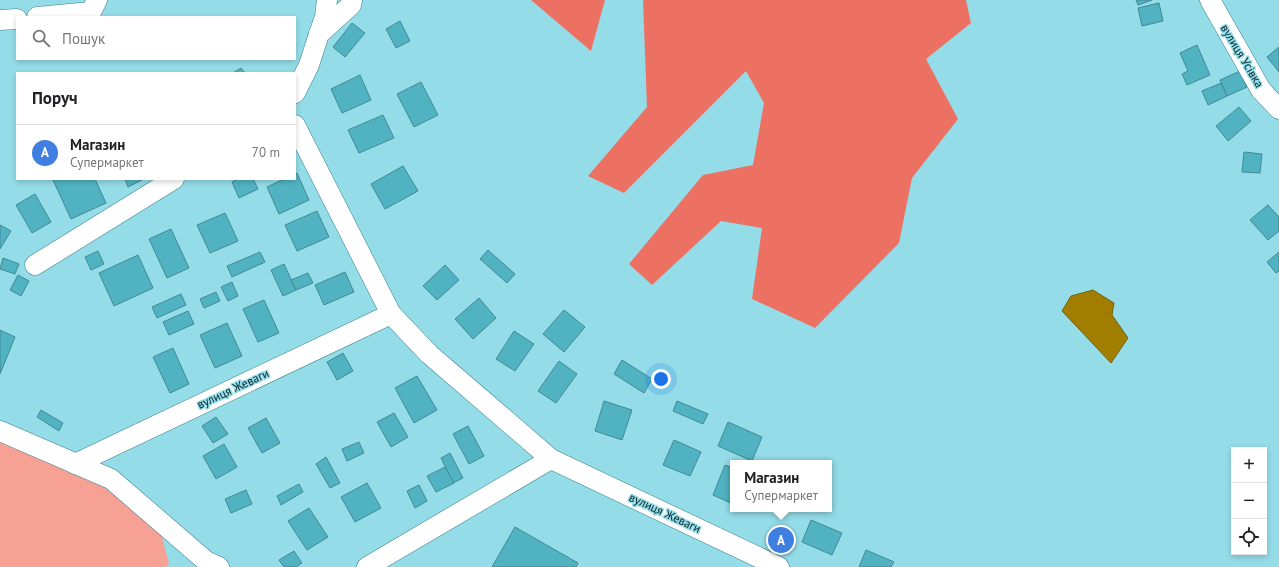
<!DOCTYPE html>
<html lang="uk">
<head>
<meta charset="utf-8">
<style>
	body { margin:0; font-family:"PT Sans",sans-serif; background:#f6f6f6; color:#202124 }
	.controls { position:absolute; right:12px; bottom:12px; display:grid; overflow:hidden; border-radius:0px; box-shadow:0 2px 6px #0003 }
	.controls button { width:36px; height:36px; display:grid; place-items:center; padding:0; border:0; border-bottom:1px solid #e0e0e0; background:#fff; color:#202124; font:20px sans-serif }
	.you { position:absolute; left:661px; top:379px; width:14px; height:14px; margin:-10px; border:3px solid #fff; border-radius:50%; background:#1a73e8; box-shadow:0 0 0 6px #1a73e833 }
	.badge { display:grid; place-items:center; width:26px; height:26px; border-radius:50%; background:#1a73e8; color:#fff; font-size:13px; font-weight:700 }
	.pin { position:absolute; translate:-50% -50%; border:2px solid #fff; box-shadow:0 1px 4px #0006 }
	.popup { position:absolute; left:730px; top:460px; width:102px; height:52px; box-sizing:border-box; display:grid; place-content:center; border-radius:0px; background:#fff; filter:drop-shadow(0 1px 3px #0005); font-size:13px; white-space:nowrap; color:#757577 }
	.popup b { font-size:15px; color:#202124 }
	.popup::after { content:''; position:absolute; left:50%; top:100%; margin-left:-8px; border:8px solid transparent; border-top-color:#fff }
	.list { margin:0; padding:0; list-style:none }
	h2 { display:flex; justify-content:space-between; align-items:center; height:52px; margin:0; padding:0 16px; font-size:17px }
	h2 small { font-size:13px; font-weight:400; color:#757577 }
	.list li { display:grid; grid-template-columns:26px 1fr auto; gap:12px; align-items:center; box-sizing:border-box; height:56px; padding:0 16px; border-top:1px solid #e0e0e0 }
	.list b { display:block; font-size:15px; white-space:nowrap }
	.list p { margin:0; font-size:13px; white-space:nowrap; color:#757577 }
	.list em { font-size:13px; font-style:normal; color:#757577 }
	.icon { flex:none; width:22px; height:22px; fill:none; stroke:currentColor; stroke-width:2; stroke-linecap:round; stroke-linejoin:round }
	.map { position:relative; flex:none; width:1279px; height:567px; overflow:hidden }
	.search { position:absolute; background:#fff; box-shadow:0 2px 6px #0003; left:16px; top:16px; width:280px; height:44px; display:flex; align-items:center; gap:10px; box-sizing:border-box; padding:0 14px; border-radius:0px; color:#757577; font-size:15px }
	.panel { position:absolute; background:#fff; box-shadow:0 2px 6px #0003; left:16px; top:72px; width:280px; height:108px; border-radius:0px }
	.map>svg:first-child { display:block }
	.green { fill:#f6a194 }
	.forest { fill:#ed7162 }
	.water { fill:#a17d00; stroke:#73630d }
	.building { fill:#51b3c2; stroke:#418a95 }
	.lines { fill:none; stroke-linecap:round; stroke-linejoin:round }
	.street-casing { stroke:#38818c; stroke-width:21 }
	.street { stroke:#fff; stroke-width:20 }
	.labels { text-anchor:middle; stroke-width:3; stroke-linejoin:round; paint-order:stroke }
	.street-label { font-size:12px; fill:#07272b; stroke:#94dce8 }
</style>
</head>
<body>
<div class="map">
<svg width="1279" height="567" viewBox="0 0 1279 567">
	<rect width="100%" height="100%" fill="#94dce8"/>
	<!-- green -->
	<path class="green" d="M 0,440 L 103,486 L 160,529 L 169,564 L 166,567 L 0,567 Z"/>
	<!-- forest -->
	<g class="forest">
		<path d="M 531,0 L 605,0 L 591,51 Z"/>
		<path d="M 643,0 L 966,0 L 971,23 L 926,59 L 958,119 L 912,178 L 899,243 L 815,328 L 752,299 L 762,228 L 721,221 L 652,285 L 629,264 L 703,175 L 753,165 L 764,103 L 746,71 L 624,193 L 588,176 L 647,107 Z"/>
	</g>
	<!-- water -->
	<path class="water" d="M 1093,290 L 1114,303 L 1112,315 L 1128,338 L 1111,363 L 1062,311 L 1071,296 Z"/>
	<!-- building -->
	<g class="building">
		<path d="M 1136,0 L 1152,0 L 1138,5 Z"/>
		<path d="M 1159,3 L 1163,21 L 1142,26 L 1138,8 Z"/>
		<path d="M 400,21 L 410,41 L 396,48 L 386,29 Z"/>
		<path d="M 352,23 L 365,33 L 345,57 L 333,47 Z"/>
		<path d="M 1197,45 L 1210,75 L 1187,85 L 1182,74 L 1188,71 L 1180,53 Z"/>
		<path d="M 1279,47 L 1279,72 L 1267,57 Z"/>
		<path d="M 241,68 L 245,73 L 233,73 Z"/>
		<path d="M 1240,71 L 1247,87 L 1227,96 L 1220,80 Z"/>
		<path d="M 360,75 L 371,100 L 342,113 L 331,89 Z"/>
		<path d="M 421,82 L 438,115 L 414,127 L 397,94 Z"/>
		<path d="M 1221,83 L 1227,96 L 1208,105 L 1202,91 Z"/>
		<path d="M 1239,107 L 1251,121 L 1228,141 L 1216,126 Z"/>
		<path d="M 383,115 L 394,138 L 359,153 L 348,130 Z"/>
		<path d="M 1244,152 L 1262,154 L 1260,173 L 1242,172 Z"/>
		<path d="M 403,166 L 418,191 L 385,209 L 371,184 Z"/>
		<path d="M 297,173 L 309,200 L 279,214 L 267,187 L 284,179 L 295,179 L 295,174 Z"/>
		<path d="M 55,179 L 95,179 L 106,203 L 71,219 L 53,180 Z"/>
		<path d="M 125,179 L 144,179 L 128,187 Z"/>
		<path d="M 238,179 L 253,179 L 258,189 L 239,198 L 232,182 Z"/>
		<path d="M 35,194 L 51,222 L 32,233 L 16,205 Z"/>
		<path d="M 1268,205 L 1279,217 L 1279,231 L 1268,240 L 1250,220 Z"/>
		<path d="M 317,211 L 329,237 L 297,251 L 285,225 Z"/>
		<path d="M 225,213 L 238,241 L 210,253 L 197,225 Z"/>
		<path d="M 0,225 L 11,231 L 0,249 Z"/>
		<path d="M 171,229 L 189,268 L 167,278 L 149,239 Z"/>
		<path d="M 488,250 L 515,274 L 507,283 L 480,259 Z"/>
		<path d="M 98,251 L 104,264 L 91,270 L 85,257 Z"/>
		<path d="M 260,252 L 265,262 L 232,277 L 227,266 Z"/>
		<path d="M 1279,252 L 1279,271 L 1276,273 L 1267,262 Z"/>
		<path d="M 138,255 L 153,288 L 114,306 L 99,273 Z"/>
		<path d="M 3,258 L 19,264 L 15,274 L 0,269 Z"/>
		<path d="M 284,264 L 296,290 L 283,296 L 271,270 Z"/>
		<path d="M 445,265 L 459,280 L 437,300 L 423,286 Z"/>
		<path d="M 345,272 L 354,292 L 324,305 L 315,285 Z"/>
		<path d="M 308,273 L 313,283 L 296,290 L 291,280 Z"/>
		<path d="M 18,275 L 29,281 L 21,296 L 10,290 Z"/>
		<path d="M 232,282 L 238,296 L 228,301 L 221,287 Z"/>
		<path d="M 216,292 L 220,301 L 204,308 L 200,299 Z"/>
		<path d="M 181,294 L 186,305 L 157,318 L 152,307 Z"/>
		<path d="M 479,298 L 496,318 L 473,339 L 455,319 Z"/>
		<path d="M 264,300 L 279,333 L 258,342 L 243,309 Z"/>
		<path d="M 564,310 L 585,327 L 564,352 L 543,334 Z"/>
		<path d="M 188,311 L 194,324 L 169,335 L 163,322 Z"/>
		<path d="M 227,323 L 242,356 L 215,368 L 200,335 Z"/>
		<path d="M 0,330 L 15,337 L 0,374 Z"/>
		<path d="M 514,331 L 534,344 L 515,371 L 496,359 Z"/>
		<path d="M 173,348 L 189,384 L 170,393 L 153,357 Z"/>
		<path d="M 343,353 L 353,371 L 337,380 L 327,362 Z"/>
		<path d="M 622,360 L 652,379 L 644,393 L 614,374 Z"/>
		<path d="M 559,361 L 577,374 L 556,403 L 538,391 Z"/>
		<path d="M 417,376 L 437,410 L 414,423 L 395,388 Z"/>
		<path d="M 604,401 L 632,410 L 622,440 L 595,431 Z"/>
		<path d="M 677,401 L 708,414 L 703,424 L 673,411 Z"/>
		<path d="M 41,410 L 63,423 L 59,431 L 37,417 Z"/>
		<path d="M 394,413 L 408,437 L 391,447 L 377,422 Z"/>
		<path d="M 216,417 L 228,434 L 213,443 L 202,426 Z"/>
		<path d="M 266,418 L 280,443 L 262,453 L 248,428 Z"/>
		<path d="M 728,422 L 762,437 L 752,461 L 718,446 Z"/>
		<path d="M 468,426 L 484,456 L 469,464 L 453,434 Z"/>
		<path d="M 674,440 L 701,452 L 690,476 L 663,465 Z"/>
		<path d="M 359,442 L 364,453 L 347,461 L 342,449 Z"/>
		<path d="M 224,444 L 237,467 L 216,479 L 203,456 Z"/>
		<path d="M 450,453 L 463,478 L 453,483 L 441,458 Z"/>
		<path d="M 326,457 L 340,483 L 330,488 L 316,464 Z"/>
		<path d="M 725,465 L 733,468 L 733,504 L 713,495 Z"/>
		<path d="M 445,467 L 454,483 L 436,492 L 427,476 Z"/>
		<path d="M 367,483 L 381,508 L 355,522 L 341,497 Z"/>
		<path d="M 299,484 L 303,492 L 281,505 L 277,496 Z"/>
		<path d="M 419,485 L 427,501 L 415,508 L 407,491 Z"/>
		<path d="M 246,490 L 252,504 L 231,513 L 225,499 Z"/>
		<path d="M 309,508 L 328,537 L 307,550 L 288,521 Z"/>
		<path d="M 811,520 L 842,533 L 832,555 L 802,542 Z"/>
		<path d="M 515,527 L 578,563 L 576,567 L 492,567 Z"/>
		<path d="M 866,550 L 894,562 L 891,567 L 859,567 Z"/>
		<path d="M 294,551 L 302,563 L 296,567 L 284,567 L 279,560 Z"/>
	</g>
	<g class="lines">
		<defs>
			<g id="street">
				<path d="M 1210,0 L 1261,90 L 1279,109"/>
				<path d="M 37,17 L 91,12 L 97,0"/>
				<path d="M 0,20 L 17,19"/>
				<path d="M 319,34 L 325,17 L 327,0"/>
				<path d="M 295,93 L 309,65 L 319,34 L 351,5 L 352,0"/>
				<path d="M 295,125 L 391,314"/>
				<path d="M 35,265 L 174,179"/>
				<path d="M 0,431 L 111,479 L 206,561 L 219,567"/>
				<path d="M 551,459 L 779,567"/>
				<path d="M 75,464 L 391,314 L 429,354 L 551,459 L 367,567"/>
			</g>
		</defs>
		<!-- street casing -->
		<use href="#street" class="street-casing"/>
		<!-- street -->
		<use href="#street" class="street"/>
	</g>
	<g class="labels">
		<!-- street labels -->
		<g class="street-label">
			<text transform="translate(1242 56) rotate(59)" y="4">вулиця Усівка</text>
			<text transform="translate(233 389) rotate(-25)" y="4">вулиця Жеваги</text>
			<text transform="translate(665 513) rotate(25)" y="4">вулиця Жеваги</text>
		</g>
	</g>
</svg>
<div class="controls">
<button>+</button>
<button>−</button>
<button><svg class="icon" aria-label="locate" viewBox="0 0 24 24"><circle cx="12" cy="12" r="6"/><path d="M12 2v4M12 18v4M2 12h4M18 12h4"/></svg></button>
</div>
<div class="you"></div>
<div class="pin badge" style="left:781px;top:540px;background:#3f7fe0">A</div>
<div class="popup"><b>Магазин</b>Супермаркет</div>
<div class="search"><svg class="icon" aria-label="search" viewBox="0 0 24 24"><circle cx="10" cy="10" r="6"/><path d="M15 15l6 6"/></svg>Пошук</div>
<section class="panel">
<h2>Поруч<small></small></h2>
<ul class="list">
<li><span class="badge" style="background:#3f7fe0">A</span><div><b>Магазин</b><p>Супермаркет</p></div><em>70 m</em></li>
</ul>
</section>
</div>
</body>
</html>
